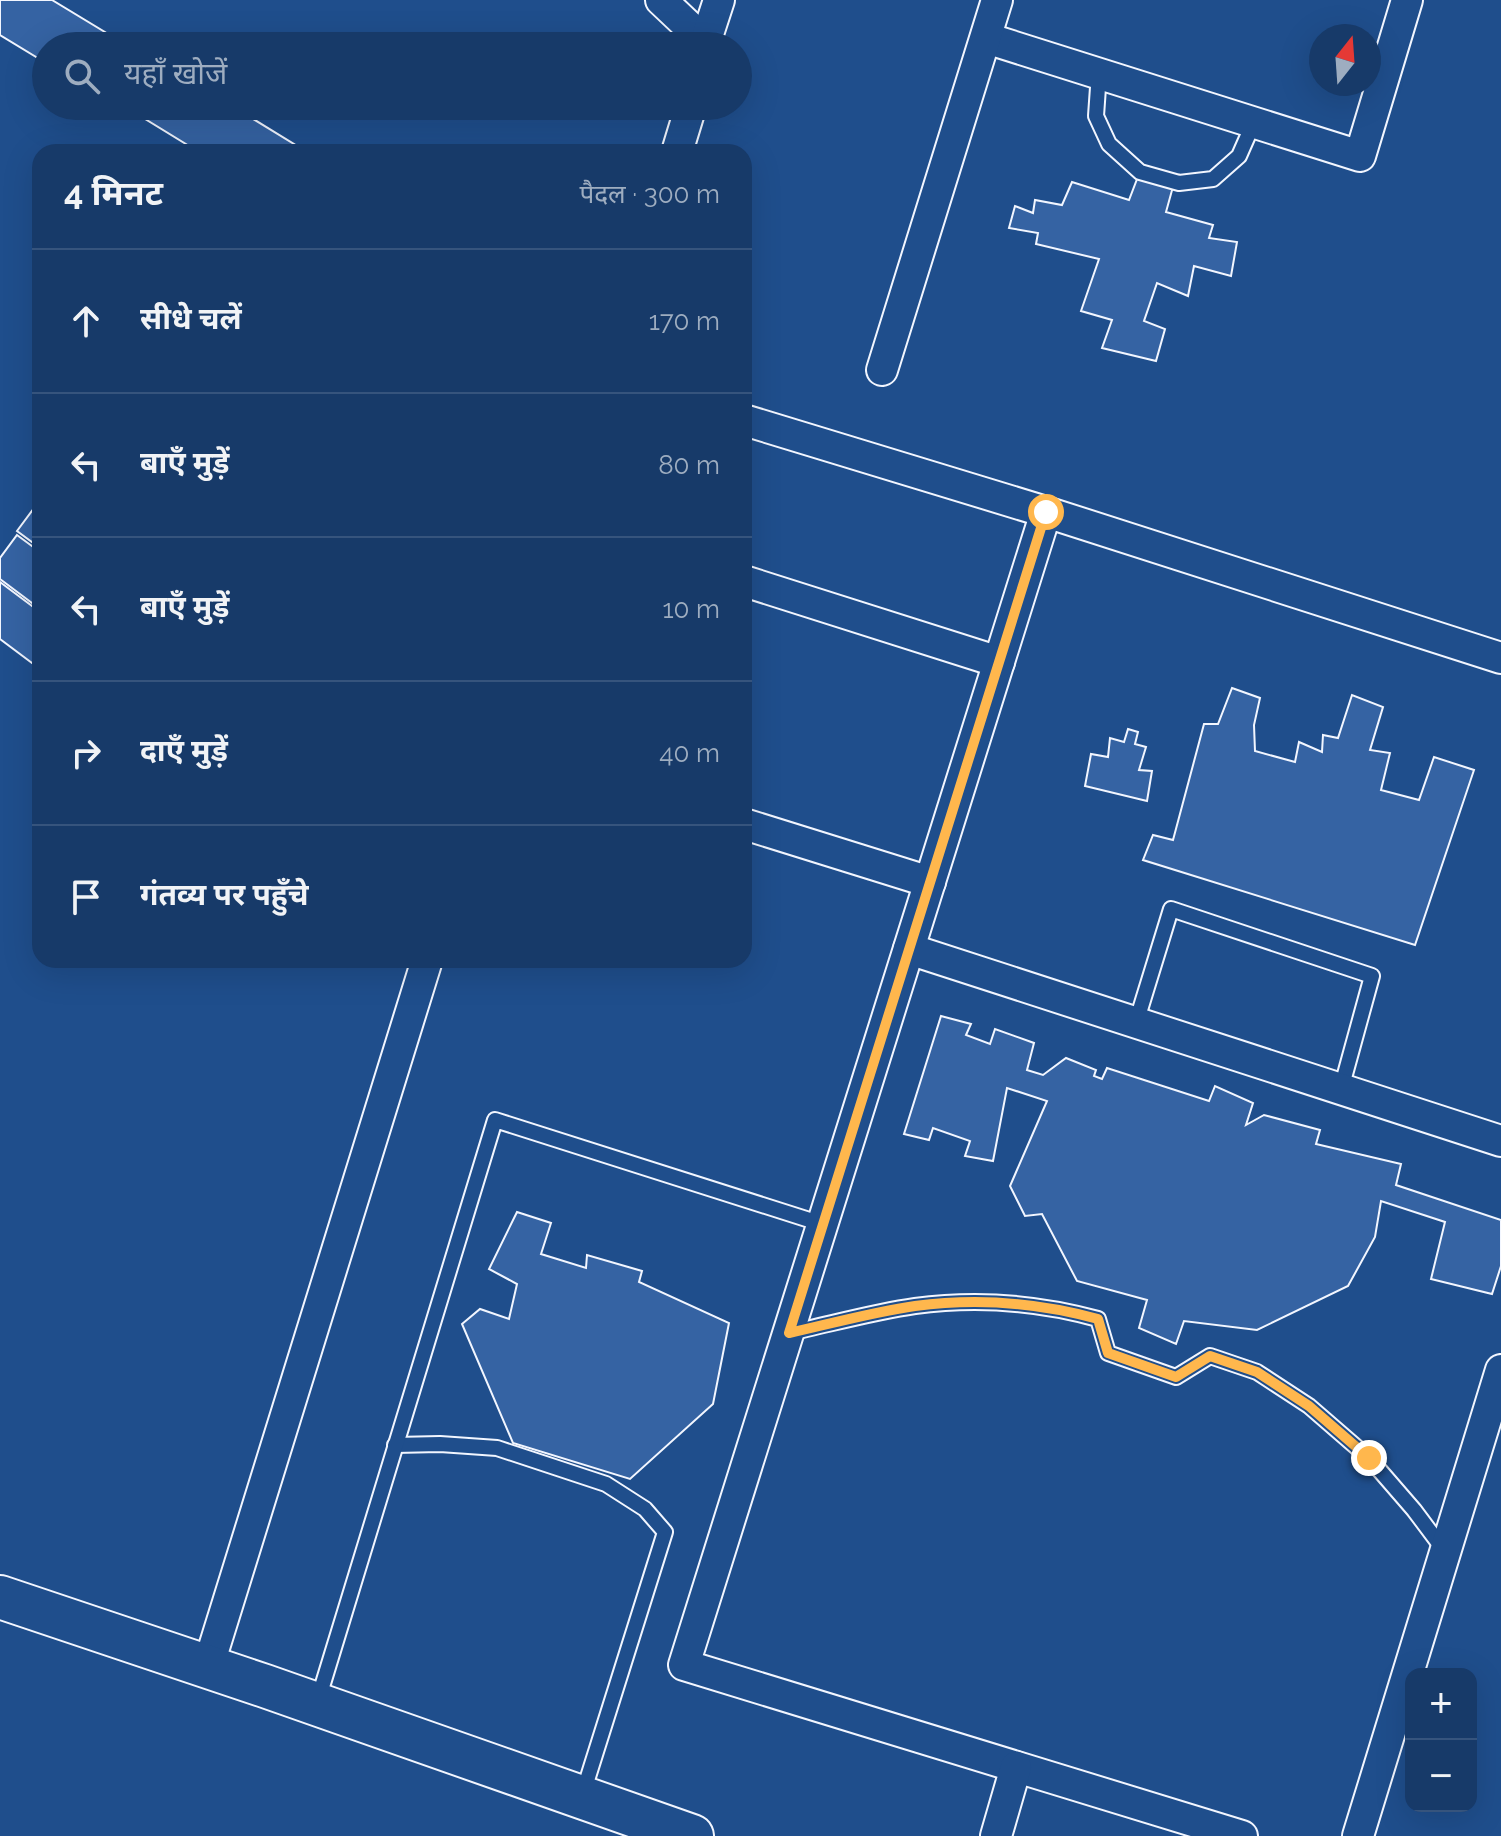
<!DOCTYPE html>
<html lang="hi">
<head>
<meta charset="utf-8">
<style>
	body { margin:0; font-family:Raleway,"Noto Sans Devanagari",sans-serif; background:#20416f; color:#f1f3f6 }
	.controls { position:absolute; right:24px; bottom:24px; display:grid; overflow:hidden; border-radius:16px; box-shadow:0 8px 32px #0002 }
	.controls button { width:72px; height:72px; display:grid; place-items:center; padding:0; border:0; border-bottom:2px solid #36547d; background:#173a69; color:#f1f3f6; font:40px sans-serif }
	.compass { position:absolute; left:1309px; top:24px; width:72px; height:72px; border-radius:50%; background:#173a69; box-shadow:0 8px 32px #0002; rotate:17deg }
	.stop { position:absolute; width:24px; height:24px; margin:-18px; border:6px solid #ffb74d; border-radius:50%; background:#fff }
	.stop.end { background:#ffb74d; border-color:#fff; box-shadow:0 2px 8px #0008 }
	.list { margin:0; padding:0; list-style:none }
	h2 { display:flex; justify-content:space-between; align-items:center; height:104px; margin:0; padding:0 32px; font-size:34px }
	h2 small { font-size:26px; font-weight:400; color:#9eadc0 }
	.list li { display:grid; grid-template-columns:52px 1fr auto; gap:24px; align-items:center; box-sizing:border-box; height:144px; padding:0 32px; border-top:2px solid #36547d }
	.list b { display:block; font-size:30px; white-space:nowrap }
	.list em { font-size:26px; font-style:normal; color:#9eadc0 }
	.icon { flex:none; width:44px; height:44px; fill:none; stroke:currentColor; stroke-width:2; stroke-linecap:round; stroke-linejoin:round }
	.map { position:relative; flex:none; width:1501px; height:1836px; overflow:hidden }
	.search { position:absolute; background:#173a69; box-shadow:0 8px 32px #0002; left:32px; top:32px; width:720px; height:88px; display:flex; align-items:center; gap:20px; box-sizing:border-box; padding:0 28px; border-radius:44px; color:#9eadc0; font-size:30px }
	.panel { position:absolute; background:#173a69; box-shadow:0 8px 32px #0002; left:32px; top:144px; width:720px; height:824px; border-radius:24px }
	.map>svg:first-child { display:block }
	.building { fill:#3563a3; stroke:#f2f6ff; stroke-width:2 }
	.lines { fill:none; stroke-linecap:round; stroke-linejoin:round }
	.lane-casing { stroke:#f2f6ff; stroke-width:18 }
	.street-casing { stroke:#f2f6ff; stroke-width:34 }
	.secondary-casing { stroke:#f2f6ff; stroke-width:46 }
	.lane { stroke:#1f4e8c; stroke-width:14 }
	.street { stroke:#1f4e8c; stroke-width:30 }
	.secondary { stroke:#1f4e8c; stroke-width:42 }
	.route { stroke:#ffb74d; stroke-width:10 }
</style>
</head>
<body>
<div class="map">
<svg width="1501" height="1836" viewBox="0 0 1501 1836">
	<rect width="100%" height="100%" fill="#1f4e8c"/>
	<!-- building -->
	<g class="building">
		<path d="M 0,0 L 52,0 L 118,40 L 113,46 L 46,46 L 46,63 L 0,35 Z"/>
		<path d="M 124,106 L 232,106 L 307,152 L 199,152 Z"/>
		<path d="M 1139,174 L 1174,183 L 1166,212 L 1213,225 L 1209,238 L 1237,242 L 1231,276 L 1194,266 L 1188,296 L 1157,283 L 1144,321 L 1165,329 L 1156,361 L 1102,348 L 1112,320 L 1081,311 L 1099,259 L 1036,244 L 1038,233 L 1009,228 L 1015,206 L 1033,213 L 1035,200 L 1062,205 L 1072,182 L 1129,200 Z"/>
		<path d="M 40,500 L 40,548 L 17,531 Z"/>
		<path d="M 17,535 L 40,552 L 40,609 L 0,579 L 0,558 Z"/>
		<path d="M 0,582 L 40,612 L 40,669 L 0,639 Z"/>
		<path d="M 1232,688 L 1260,698 L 1254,725 L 1255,751 L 1295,762 L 1299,742 L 1322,752 L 1323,735 L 1338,738 L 1352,695 L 1383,707 L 1370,750 L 1390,753 L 1381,790 L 1419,800 L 1434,757 L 1474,770 L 1415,945 L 1143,860 L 1153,835 L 1173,840 L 1204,724 L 1218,724 Z"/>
		<path d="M 1128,729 L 1138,732 L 1135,744 L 1146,747 L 1139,770 L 1152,771 L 1147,801 L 1085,786 L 1091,754 L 1108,757 L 1110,738 L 1124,742 Z"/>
		<path d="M 941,1016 L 971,1024 L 966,1035 L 990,1044 L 995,1029 L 1034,1043 L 1027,1070 L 1043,1075 L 1066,1058 L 1096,1070 L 1094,1076 L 1102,1079 L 1107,1068 L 1209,1101 L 1215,1086 L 1253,1103 L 1246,1125 L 1264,1115 L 1320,1130 L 1316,1144 L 1401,1164 L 1396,1185 L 1501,1220 L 1501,1266 L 1492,1294 L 1431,1279 L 1445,1222 L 1381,1201 L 1375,1237 L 1348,1286 L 1257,1330 L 1184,1321 L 1176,1344 L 1139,1328 L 1147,1300 L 1077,1281 L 1042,1214 L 1025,1216 L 1010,1186 L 1047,1101 L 1007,1088 L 993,1161 L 965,1156 L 970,1141 L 933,1128 L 929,1140 L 904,1134 Z"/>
		<path d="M 517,1212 L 551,1223 L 541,1254 L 586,1268 L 587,1255 L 642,1271 L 639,1282 L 729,1323 L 713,1404 L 630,1479 L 513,1443 L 462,1324 L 480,1309 L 509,1319 L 517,1284 L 489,1269 Z"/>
	</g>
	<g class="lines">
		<defs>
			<g id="lane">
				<path d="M 1099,73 L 1096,116 L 1109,144 L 1140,172 L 1179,183 L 1213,179 L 1239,156 L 1254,122"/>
				<path d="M 1136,1023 L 1171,909 L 1372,976 L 1341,1089"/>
				<path d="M 789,1333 C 831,1324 873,1312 915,1306 C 976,1298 1040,1303 1098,1319 L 1108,1353 L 1176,1377 L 1210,1356 L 1257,1372 L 1309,1406 L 1369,1458 L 1414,1510 L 1444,1550"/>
				<path d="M 395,1445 L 440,1444 L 497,1448 L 606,1484 L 645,1509 L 665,1532 L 583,1793"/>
				<path d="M 318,1700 L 495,1120 L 822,1224"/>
			</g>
			<g id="street">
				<path d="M 661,0 L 698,35 L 700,46"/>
				<path d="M 986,38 L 1360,156 L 1407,0"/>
				<path d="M 704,46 L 719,0"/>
				<path d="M 677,152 L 691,106"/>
				<path d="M 882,370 L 997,0"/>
				<path d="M 744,420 L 1046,512 L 1501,658"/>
				<path d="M 1046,512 L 684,1665 L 1242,1836"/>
				<path d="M 744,581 L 999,662"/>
				<path d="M 744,824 L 930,882"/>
				<path d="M 909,949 L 1501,1141"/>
				<path d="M 208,1667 L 427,960"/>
				<path d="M 996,1836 L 1016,1767"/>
				<path d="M 1358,1836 L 1501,1370"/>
			</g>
			<path id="secondary" d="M 0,1597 L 265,1686 L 692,1836"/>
		</defs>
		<!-- lane casing -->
		<use href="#lane" class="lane-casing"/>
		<!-- street casing -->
		<use href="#street" class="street-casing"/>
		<!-- secondary casing -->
		<use href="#secondary" class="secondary-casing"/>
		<!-- lane -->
		<use href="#lane" class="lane"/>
		<!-- street -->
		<use href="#street" class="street"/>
		<!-- secondary -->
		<use href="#secondary" class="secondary"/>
	</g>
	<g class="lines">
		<!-- route -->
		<path class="route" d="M 1046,512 L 789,1333 C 830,1324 873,1312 915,1306 C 976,1298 1040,1303 1098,1319 L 1108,1353 L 1176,1377 L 1210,1356 L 1257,1372 L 1309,1406 L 1369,1458"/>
	</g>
</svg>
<div class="controls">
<button>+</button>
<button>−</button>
</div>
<svg class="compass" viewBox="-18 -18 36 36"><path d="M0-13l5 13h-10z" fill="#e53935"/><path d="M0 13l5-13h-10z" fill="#9eadc0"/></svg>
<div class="stop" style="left:1046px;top:512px"></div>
<div class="stop end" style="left:1369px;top:1458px"></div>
<div class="search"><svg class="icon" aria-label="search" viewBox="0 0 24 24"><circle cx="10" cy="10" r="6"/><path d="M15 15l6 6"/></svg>यहाँ खोजें</div>
<section class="panel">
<h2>4 मिनट<small>पैदल · 300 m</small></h2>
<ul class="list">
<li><svg class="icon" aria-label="ahead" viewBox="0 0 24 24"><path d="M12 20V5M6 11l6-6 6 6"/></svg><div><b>सीधे चलें</b></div><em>170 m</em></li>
<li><svg class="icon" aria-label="left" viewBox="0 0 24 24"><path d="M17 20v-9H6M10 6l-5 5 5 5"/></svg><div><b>बाएँ मुड़ें</b></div><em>80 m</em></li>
<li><svg class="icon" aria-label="left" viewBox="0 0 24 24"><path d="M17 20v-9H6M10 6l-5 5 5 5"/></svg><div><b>बाएँ मुड़ें</b></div><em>10 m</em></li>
<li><svg class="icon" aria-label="right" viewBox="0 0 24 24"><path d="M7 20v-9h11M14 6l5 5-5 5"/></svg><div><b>दाएँ मुड़ें</b></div><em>40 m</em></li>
<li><svg class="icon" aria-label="arrive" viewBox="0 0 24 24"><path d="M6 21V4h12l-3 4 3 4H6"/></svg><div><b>गंतव्य पर पहुँचे</b></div></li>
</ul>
</section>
</div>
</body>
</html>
